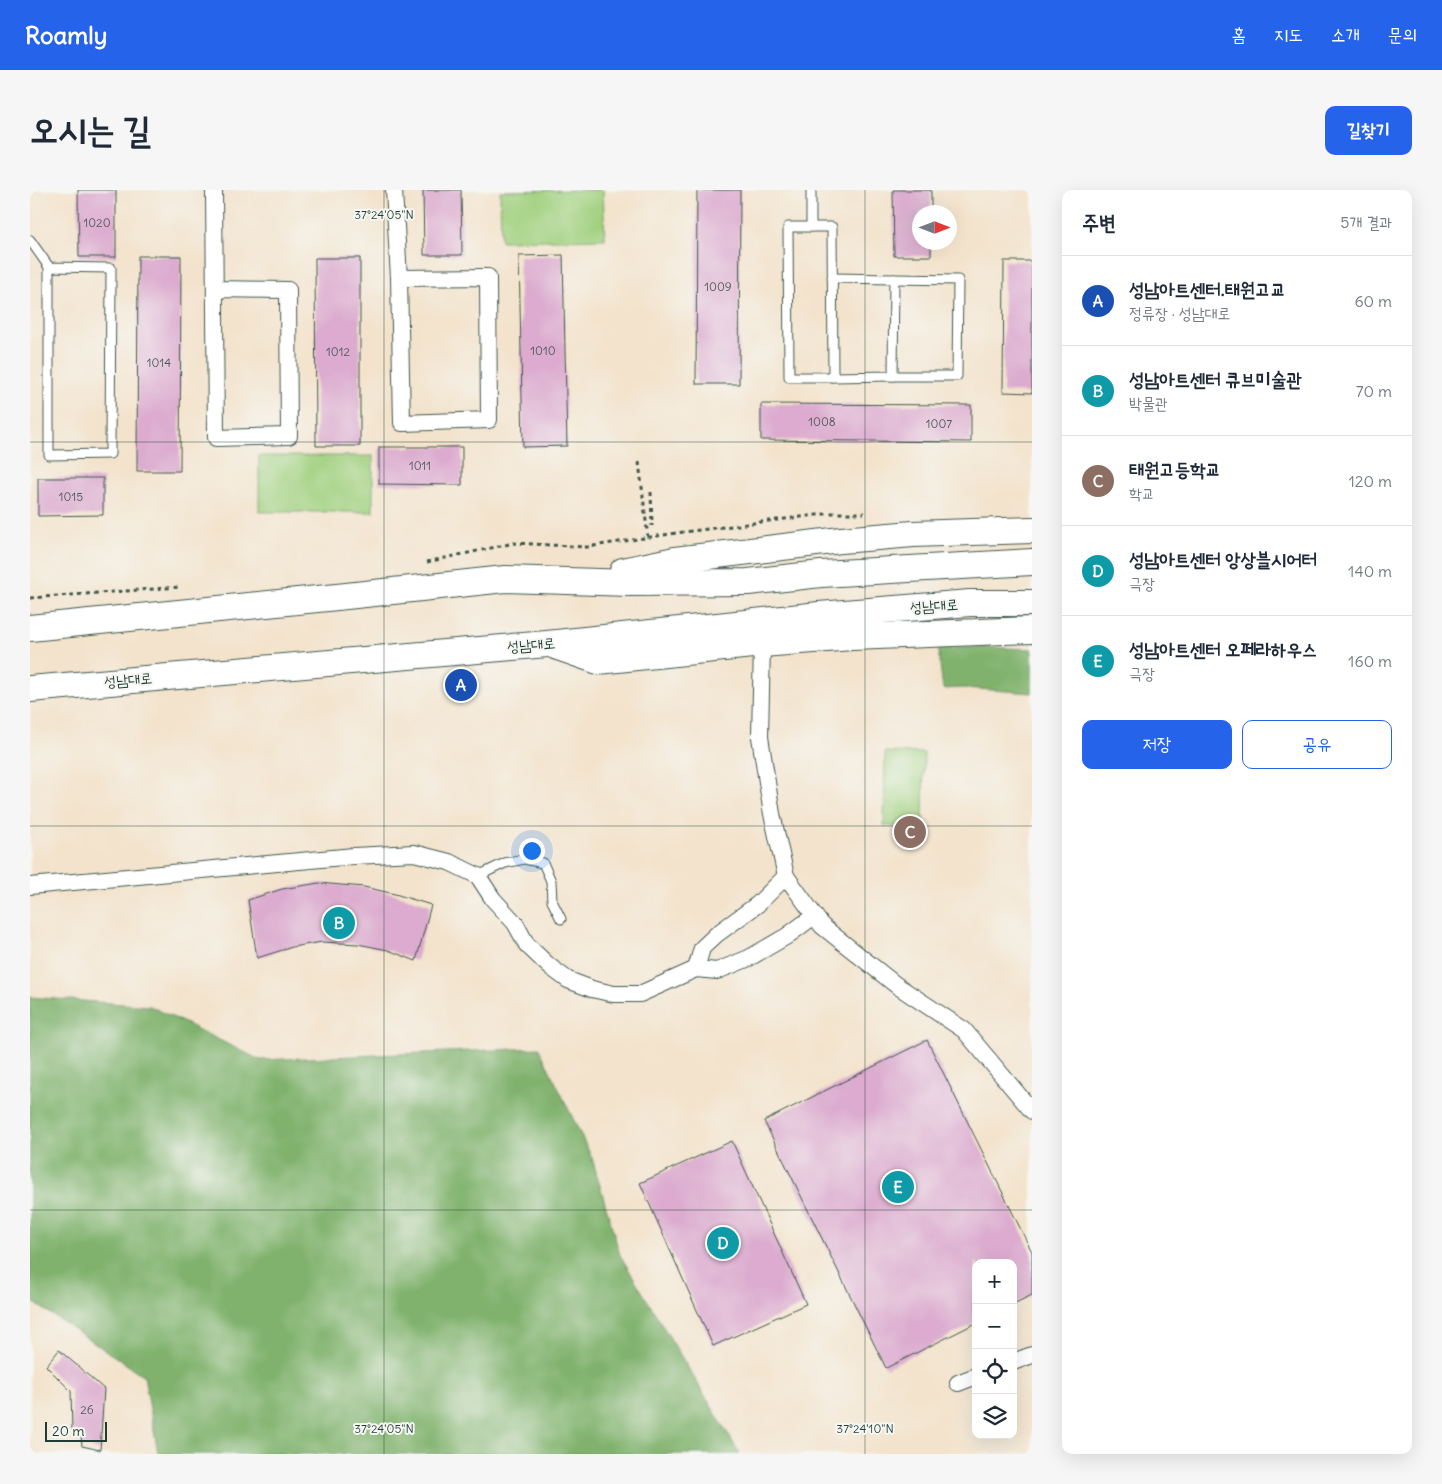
<!DOCTYPE html>
<html lang="ko">
<head>
<meta charset="utf-8">
<style>
	body { margin:0; font-family:Delius,"Poor Story",sans-serif; background:#f6f6f7; color:#1f2937 }
	.controls { position:absolute; right:15px; bottom:15px; display:grid; overflow:hidden; border-radius:10px; box-shadow:0 5px 20px #0002 }
	.controls button { width:45px; height:45px; display:grid; place-items:center; padding:0; border:0; border-bottom:1px solid #e0e1e3; background:#fff; color:#1f2937; font:25px sans-serif }
	.compass { position:absolute; left:882px; top:15px; width:45px; height:45px; border-radius:50%; background:#fff; box-shadow:0 5px 20px #0002; rotate:90deg }
	.scale { position:absolute; left:15px; bottom:12px; width:62px; box-sizing:border-box; padding-left:5px; border:2px solid #1f3d34; border-top:0; font-size:14px; line-height:18px; white-space:nowrap; color:#1f3d34; -webkit-text-stroke:4px #f6f6f2; paint-order:stroke }
	.you { position:absolute; left:501px; top:660px; width:18px; height:18px; margin:-12px; border:4px solid #fff; border-radius:50%; background:#1a73e8; box-shadow:0 0 0 8px #1a73e833 }
	.badge { display:grid; place-items:center; width:32px; height:32px; border-radius:50%; background:#2563eb; color:#fff; font-size:16px; font-weight:700 }
	.pin { position:absolute; translate:-50% -50%; border:2px solid #fff; box-shadow:0 1px 5px #0006 }
	.list { margin:0; padding:0; list-style:none }
	h2 { display:flex; justify-content:space-between; align-items:center; height:65px; margin:0; padding:0 20px; font-size:21px }
	h2 small { font-size:16px; font-weight:400; color:#747a83 }
	.list li { display:grid; grid-template-columns:32px 1fr auto; gap:15px; align-items:center; box-sizing:border-box; height:90px; padding:0 20px; border-top:1px solid #e0e1e3 }
	.list b { display:block; font-size:19px; white-space:nowrap }
	.list p { margin:0; font-size:16px; white-space:nowrap; color:#747a83 }
	.list em { font-size:16px; font-style:normal; color:#747a83 }
	.actions { display:flex; gap:10px; padding:15px 20px }
	.actions a { flex:1; padding:11px 0; border:1px solid #2563eb; border-radius:10px; text-align:center; font-size:18px; color:#2563eb }
	.actions .main { background:#2563eb; color:#fff }
	.icon { flex:none; width:28px; height:28px; fill:none; stroke:currentColor; stroke-width:2; stroke-linecap:round; stroke-linejoin:round }
	.map { position:relative; flex:none; width:1002px; height:1264px; overflow:hidden; border-radius:10px }
	header { display:flex; align-items:center; gap:30px; box-sizing:border-box; height:70px; padding:0 25px; background:#2563eb; color:#fff }
	header strong { font-size:24px }
	nav { display:flex; gap:28px; margin-inline-start:auto; font-size:18px }
	.intro { display:flex; align-items:center; justify-content:space-between; box-sizing:border-box; height:120px; padding:0 30px }
	h1 { margin:0; font-size:35px }
	.button { padding:12px 22px; border-radius:10px; background:#2563eb; color:#fff; font-size:18px; font-weight:700 }
	main { display:flex; gap:30px; padding:0 30px }
	aside { flex:1; background:#fff; border-radius:10px; box-shadow:0 5px 20px #0002 }
	.map>svg:first-child { display:block }
	.green { fill:#a0d07e; stroke:#608659 }
	.forest { fill:#80b26d; stroke:#507850 }
	.building { fill:#dcabcf }
	.lines { fill:none; stroke-linecap:round; stroke-linejoin:round }
	.service-casing { stroke:#3f564b; stroke-width:11 }
	.minor-casing { stroke:#3f564b; stroke-width:18 }
	.primary-casing { stroke:#3f564b; stroke-width:28 }
	.path { stroke:#3f564b; stroke-width:3; stroke-dasharray:4 4; stroke-linecap:butt }
	.service { stroke:#fff; stroke-width:9 }
	.minor { stroke:#fff; stroke-width:16 }
	.primary { stroke:#fff; stroke-width:26 }
	.ticks { fill:none; stroke:#1f3d34; stroke-width:1; stroke-opacity:0.45 }
	.labels { text-anchor:middle; stroke-width:4; stroke-linejoin:round; paint-order:stroke }
	.number-label { font-size:12px; fill:#4e585b }
	.street-label { font-size:15px; fill:#1f3d34; stroke:#f6f6f2 }
	.ticks-label { font-size:12px; text-anchor:middle; fill:#1f3d34; stroke:#f6f6f2; stroke-width:4; stroke-linejoin:round; paint-order:stroke }
</style>
</head>
<body>
<header>
<strong>Roamly</strong>
<nav><a>홈</a><a>지도</a><a>소개</a><a>문의</a></nav>
</header>
<div class="intro"><h1>오시는 길</h1><a class="button">길찾기</a></div>
<main>
<div class="map">
<svg width="1002" height="1264" viewBox="0 0 1002 1264">
	<rect width="100%" height="100%" fill="#f6f6f2"/>
	<filter id="ink" filterUnits="userSpaceOnUse"><feTurbulence type="fractalNoise" baseFrequency=".02" numOctaves="2"/><feDisplacementMap in="SourceGraphic" scale="10" xChannelSelector="R" yChannelSelector="G"/><feConvolveMatrix kernelMatrix="1 2 1 2 8 2 1 2 1" color-interpolation-filters="sRGB"/></filter>
	<filter id="wash" filterUnits="userSpaceOnUse"><feTurbulence type="fractalNoise" baseFrequency=".0096" numOctaves="4" result="noise"/><feDisplacementMap in="SourceGraphic" scale="20" xChannelSelector="R" yChannelSelector="G"/><feGaussianBlur stdDeviation="1.12" result="paint"/><feColorMatrix in="noise" values="0 0 0 0 0 0 0 0 0 0 0 0 0 0 0 0 0 1.4 0 .05"/><feComposite in="paint" operator="in"/></filter>
	<g filter="url(#wash)">
		<rect width="100%" height="100%" fill="#f3e3cc"/>
		<!-- green -->
		<g class="green">
			<path d="M 573,0 L 575,49 L 471,51 L 470,1 Z"/>
			<rect x="229" y="266" width="114" height="56"/>
			<path d="M 855,562 L 894,563 L 893,637 L 854,636 Z"/>
		</g>
		<!-- forest -->
		<g class="forest">
			<path d="M 949,457 L 1002,459 L 1002,503 L 934,498 L 913,499 L 908,459 Z"/>
			<path d="M 0,807 L 120,816 L 230,870 L 509,858 L 562,968 L 590,1065 L 710,1264 L 130,1264 L 128,1263 L 114,1186 L 0,1110 Z"/>
		</g>
		<g id="blocks">
			<!-- building -->
			<g class="building">
				<path d="M 48,0 L 86,0 L 86,67 L 49,67 Z"/>
				<path d="M 393,0 L 431,0 L 432,65 L 394,65 Z"/>
				<path d="M 667,0 L 710,0 L 709,194 L 666,194 Z"/>
				<path d="M 863,0 L 901,0 L 901,22 L 890,22 L 890,52 L 901,52 L 901,66 L 864,66 Z"/>
				<path d="M 533,65 L 537,256 L 493,257 L 489,66 Z"/>
				<path d="M 108,66 L 151,66 L 150,281 L 107,281 Z"/>
				<path d="M 285,68 L 330,68 L 330,256 L 286,256 Z"/>
				<path d="M 974,71 L 1002,71 L 1002,203 L 973,202 Z"/>
				<path d="M 731,214 L 941,215 L 941,252 L 731,250 Z"/>
				<path d="M 349,257 L 432,257 L 432,295 L 349,294 Z"/>
				<path d="M 8,288 L 73,288 L 73,325 L 8,326 Z"/>
				<path d="M 289,693 L 334,697 L 365,704 L 401,715 L 386,771 L 358,760 L 328,754 L 292,752 L 262,757 L 227,768 L 218,710 L 252,699 Z"/>
				<path d="M 897,850 L 1002,1062 L 1002,1105 L 983,1114 L 983,1073 L 946,1073 L 946,1133 L 856,1178 L 734,931 Z"/>
				<path d="M 702,951 L 776,1114 L 683,1156 L 610,993 Z"/>
				<path d="M 29,1160 L 74,1199 L 70,1260 L 52,1256 L 51,1245 L 42,1239 L 41,1201 L 16,1176 Z"/>
			</g>
		</g>
	</g>
	<g filter="url(#ink)">
		<use href="#blocks" fill-opacity="0" stroke="#3f564b" stroke-width="1"/>
		<g class="lines">
			<defs>
				<g id="service">
					<path d="M 781,0 L 781,37"/>
					<path d="M 758,37 L 802,37 L 803,187 L 759,187 Z"/>
					<path d="M 0,50 L 19,77 L 19,265 L 80,264 L 81,78 L 19,77"/>
					<path d="M 802,88 L 864,89 L 863,186 L 803,187"/>
					<path d="M 863,186 L 927,186 L 928,90 L 864,89"/>
					<path d="M 448,686 L 475,673 L 494,669 L 513,673 L 521,691 L 522,711 L 531,729"/>
				</g>
				<g id="minor">
					<path d="M 184,0 L 186,248 L 259,246 L 258,100 L 185,99"/>
					<path d="M 364,0 L 369,88 L 372,233 L 459,230 L 458,87 L 369,88"/>
					<path d="M 732,454 L 730,547 L 742,624 L 756,686 L 792,736 L 866,795 L 934,840 L 1002,921"/>
					<path d="M 0,696 L 324,666 L 384,663 L 419,672 L 448,686 L 463,709 L 485,733 L 497,755 L 519,776 L 538,790 L 562,799 L 584,804 L 610,804 L 666,779 L 687,781 L 719,768 L 757,746 L 784,726"/>
					<path d="M 666,779 L 672,758 L 687,744 L 728,714 L 756,686"/>
					<path d="M 983,1172 L 1002,1165"/>
					<path d="M 928,1193 L 946,1186"/>
				</g>
				<g id="primary">
					<path d="M 593,381 L 645,370 L 811,350 L 883,344 L 1002,340"/>
					<path d="M 0,438 L 307,407 L 475,389 L 600,393 L 718,392 L 791,384 L 1002,372"/>
					<path d="M 525,456 L 568,471 L 732,454 L 822,447 L 1002,440"/>
					<path d="M 0,499 L 517,454 L 789,425 L 940,413 L 1002,413"/>
				</g>
			</defs>
			<!-- service casing -->
			<use href="#service" class="service-casing"/>
			<!-- minor casing -->
			<use href="#minor" class="minor-casing"/>
			<!-- primary casing -->
			<use href="#primary" class="primary-casing"/>
			<!-- path -->
			<g class="path">
				<path d="M 609,272 L 618,348"/>
				<path d="M 621,302 L 622,336"/>
				<path d="M 397,372 L 484,353 L 557,357 L 646,343 L 802,323 L 834,323"/>
				<path d="M 0,408 L 150,397"/>
			</g>
			<!-- service -->
			<use href="#service" class="service"/>
			<!-- minor -->
			<use href="#minor" class="minor"/>
			<!-- primary -->
			<use href="#primary" class="primary"/>
		</g>
	</g>
	<!-- ticks -->
	<path class="ticks" d="M 354,0 L 354,1264M 835,0 L 835,1264M 0,252 L 1002,252M 0,636 L 1002,636M 0,1020 L 1002,1020"/>
	<g class="labels">
		<!-- number labels -->
		<g class="number-label">
			<text x="67" y="37">1020</text>
			<text x="688" y="101">1009</text>
			<text x="513" y="165">1010</text>
			<text x="308" y="166">1012</text>
			<text x="129" y="177">1014</text>
			<text x="792" y="236">1008</text>
			<text x="909" y="238">1007</text>
			<text x="390" y="280">1011</text>
			<text x="41" y="311">1015</text>
			<text x="57" y="1224">26</text>
		</g>
		<!-- street labels -->
		<g class="street-label">
			<text transform="translate(904 416) rotate(-4)" y="5">성남대로</text>
			<text transform="translate(501 455) rotate(-5)" y="5">성남대로</text>
			<text transform="translate(98 490) rotate(-5)" y="5">성남대로</text>
		</g>
	</g>
	<g class="ticks-label">
		<text x="354" y="29">37°24'05"N</text>
		<text x="354" y="1243">37°24'05"N</text>
		<text x="835" y="1243">37°24'10"N</text>
	</g>
</svg>
<div class="controls">
<button>+</button>
<button>−</button>
<button><svg class="icon" aria-label="locate" viewBox="0 0 24 24"><circle cx="12" cy="12" r="6"/><path d="M12 2v4M12 18v4M2 12h4M18 12h4"/></svg></button>
<button><svg class="icon" aria-label="layers" viewBox="0 0 24 24"><path d="M12 4l9 5-9 5-9-5zM3 14l9 5 9-5"/></svg></button>
</div>
<svg class="compass" viewBox="-18 -18 36 36"><path d="M0-13l5 13h-10z" fill="#e53935"/><path d="M0 13l5-13h-10z" fill="#747a83"/></svg>
<div class="scale">20 m</div>
<div class="you"></div>
<div class="pin badge" style="left:431px;top:495px;background:#1a4fb4">A</div>
<div class="pin badge" style="left:309px;top:733px;background:#0f9aa8">B</div>
<div class="pin badge" style="left:880px;top:642px;background:#8d6e63">C</div>
<div class="pin badge" style="left:693px;top:1053px;background:#0f9aa8">D</div>
<div class="pin badge" style="left:868px;top:997px;background:#0f9aa8">E</div>
</div>
<aside>
<h2>주변<small>5개 결과</small></h2>
<ul class="list">
<li><span class="badge" style="background:#1a4fb4">A</span><div><b>성남아트센터.태원고교</b><p>정류장 · 성남대로</p></div><em>60 m</em></li>
<li><span class="badge" style="background:#0f9aa8">B</span><div><b>성남아트센터 큐브미술관</b><p>박물관</p></div><em>70 m</em></li>
<li><span class="badge" style="background:#8d6e63">C</span><div><b>태원고등학교</b><p>학교</p></div><em>120 m</em></li>
<li><span class="badge" style="background:#0f9aa8">D</span><div><b>성남아트센터 앙상블시어터</b><p>극장</p></div><em>140 m</em></li>
<li><span class="badge" style="background:#0f9aa8">E</span><div><b>성남아트센터 오페라하우스</b><p>극장</p></div><em>160 m</em></li>
</ul>
<div class="actions"><a class="main">저장</a><a>공유</a></div>
</aside>
</main>
</body>
</html>
